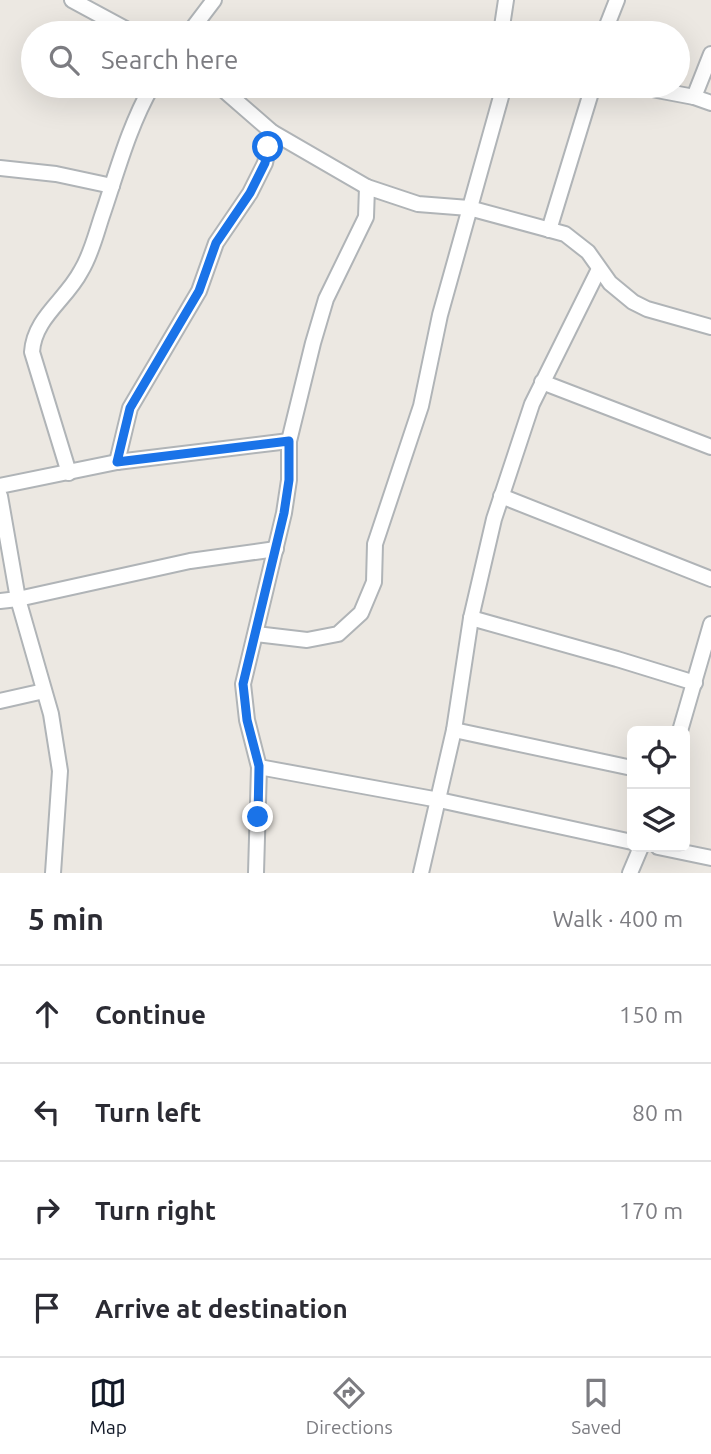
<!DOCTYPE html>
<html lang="en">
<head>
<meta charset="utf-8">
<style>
	body { margin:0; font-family:Ubuntu,sans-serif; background:#f2f2f3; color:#2b2b33 }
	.controls { position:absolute; right:21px; bottom:21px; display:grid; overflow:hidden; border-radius:10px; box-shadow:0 7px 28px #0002 }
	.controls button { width:63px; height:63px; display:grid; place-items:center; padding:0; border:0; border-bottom:2px solid #e1e1e2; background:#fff; color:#2b2b33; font:35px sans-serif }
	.stop { position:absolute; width:21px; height:21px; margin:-16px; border:5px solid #1a73e8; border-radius:50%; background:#fff }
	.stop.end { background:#1a73e8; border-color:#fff; box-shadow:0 2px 7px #0008 }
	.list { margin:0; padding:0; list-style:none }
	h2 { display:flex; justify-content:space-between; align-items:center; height:91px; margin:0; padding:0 28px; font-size:30px }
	h2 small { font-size:23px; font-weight:400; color:#7c7c81 }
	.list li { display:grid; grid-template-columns:46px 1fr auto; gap:21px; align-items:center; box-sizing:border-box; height:98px; padding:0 28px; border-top:2px solid #e1e1e2 }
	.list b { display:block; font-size:26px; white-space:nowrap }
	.list em { font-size:23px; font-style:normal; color:#7c7c81 }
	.icon { flex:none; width:38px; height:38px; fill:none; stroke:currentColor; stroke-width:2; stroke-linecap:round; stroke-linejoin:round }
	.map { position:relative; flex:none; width:711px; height:873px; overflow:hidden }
	.search { position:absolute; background:#fff; box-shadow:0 7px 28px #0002; left:21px; right:21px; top:21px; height:77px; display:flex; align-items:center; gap:18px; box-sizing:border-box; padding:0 24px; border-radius:38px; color:#7c7c81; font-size:26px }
	.sheet { height:483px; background:#fff }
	nav { display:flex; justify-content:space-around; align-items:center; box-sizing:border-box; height:98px; border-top:2px solid #e1e1e2; background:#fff; font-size:19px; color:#7c7c81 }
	nav a { display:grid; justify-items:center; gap:4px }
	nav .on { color:#111827 }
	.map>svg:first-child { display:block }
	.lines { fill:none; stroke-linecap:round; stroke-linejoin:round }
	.minor-casing { stroke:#b0b4b7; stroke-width:18 }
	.minor { stroke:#fff; stroke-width:14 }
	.route { stroke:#1a73e8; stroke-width:9 }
</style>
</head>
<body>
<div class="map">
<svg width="711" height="873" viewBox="0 0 711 873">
	<rect width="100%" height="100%" fill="#ece8e2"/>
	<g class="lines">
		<defs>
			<g id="minor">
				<path d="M 72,0 L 133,33"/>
				<path d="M 189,33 L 214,0"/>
				<path d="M 501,33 L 506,0"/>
				<path d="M 604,33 L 617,0"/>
				<path d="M 219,86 L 272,132 L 367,187"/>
				<path d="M 636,86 L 694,97 L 711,103"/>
				<path d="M 694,97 L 711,54"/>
				<path d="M 0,168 L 56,174 L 112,186"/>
				<path d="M 549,230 L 593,86"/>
				<path d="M 542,382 L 711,447"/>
				<path d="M 117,462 L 130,408 L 199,291 L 216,243 L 250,193 L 265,163 L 272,132"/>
				<path d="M 69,473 L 32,352 C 34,318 66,300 81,271 C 91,255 96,234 102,216 C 117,172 129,126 152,86"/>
				<path d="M 0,486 L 117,462 L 289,441"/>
				<path d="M 0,496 L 18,599 L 51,714 L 60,771 L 53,873"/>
				<path d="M 501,496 L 711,579"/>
				<path d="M 0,601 L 18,599 L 190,561 L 276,549"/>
				<path d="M 471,618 L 617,659 L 695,683"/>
				<path d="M 256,634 L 307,640 L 338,634 L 361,613 L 374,582 L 375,544 L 421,406 L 440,315 L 504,86"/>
				<path d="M 0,701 L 44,691"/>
				<path d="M 454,730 L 632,768"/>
				<path d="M 680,731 L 711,624"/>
				<path d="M 259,767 L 439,800 L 632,842"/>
				<path d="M 658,847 L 711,858"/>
				<path d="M 256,873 L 259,767 L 247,720 L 243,684 L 284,513 L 289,480 L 289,441 L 313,343 L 326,299 L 366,217 L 367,187 L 418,204 L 469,208 L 565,234 L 588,252 L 610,283 L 633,302 L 647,309 L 711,327"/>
				<path d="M 421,873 L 454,730 L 471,618 L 494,519 L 532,404 L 599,269"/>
				<path d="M 630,873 L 641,847"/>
			</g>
		</defs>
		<!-- minor casing -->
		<use href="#minor" class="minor-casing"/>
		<!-- minor -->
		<use href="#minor" class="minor"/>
	</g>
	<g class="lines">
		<!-- route -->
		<path class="route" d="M 258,817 L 259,766 L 247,720 L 243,684 L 284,513 L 289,480 L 289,441 L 117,462 L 130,408 L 199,291 L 216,243 L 250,193 L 265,163 L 268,147"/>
	</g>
</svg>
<div class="controls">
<button><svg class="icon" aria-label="locate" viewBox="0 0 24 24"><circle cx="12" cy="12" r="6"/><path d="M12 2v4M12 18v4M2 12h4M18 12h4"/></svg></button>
<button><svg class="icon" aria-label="layers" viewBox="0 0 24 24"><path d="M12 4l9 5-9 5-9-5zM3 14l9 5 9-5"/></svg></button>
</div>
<div class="stop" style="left:268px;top:147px"></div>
<div class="stop end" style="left:258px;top:817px"></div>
<div class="search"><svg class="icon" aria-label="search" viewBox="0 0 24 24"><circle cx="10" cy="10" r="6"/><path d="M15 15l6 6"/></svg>Search here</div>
</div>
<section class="sheet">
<h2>5 min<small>Walk · 400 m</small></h2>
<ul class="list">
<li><svg class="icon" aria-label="ahead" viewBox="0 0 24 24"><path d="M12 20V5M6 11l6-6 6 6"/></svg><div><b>Continue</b></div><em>150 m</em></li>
<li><svg class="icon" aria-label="left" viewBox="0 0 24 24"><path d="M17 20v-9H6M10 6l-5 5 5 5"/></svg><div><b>Turn left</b></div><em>80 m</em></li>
<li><svg class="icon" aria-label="right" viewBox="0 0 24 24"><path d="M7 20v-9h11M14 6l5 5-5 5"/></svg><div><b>Turn right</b></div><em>170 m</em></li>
<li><svg class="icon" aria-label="arrive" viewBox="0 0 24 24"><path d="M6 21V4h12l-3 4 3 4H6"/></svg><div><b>Arrive at destination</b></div></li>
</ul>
</section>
<nav>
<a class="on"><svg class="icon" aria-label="map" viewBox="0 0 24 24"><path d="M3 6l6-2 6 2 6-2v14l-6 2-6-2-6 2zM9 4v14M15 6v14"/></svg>Map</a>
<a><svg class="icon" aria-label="directions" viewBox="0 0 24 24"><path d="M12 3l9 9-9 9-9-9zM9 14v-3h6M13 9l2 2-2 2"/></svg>Directions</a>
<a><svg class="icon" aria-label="saved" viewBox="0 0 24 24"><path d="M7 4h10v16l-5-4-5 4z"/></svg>Saved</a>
</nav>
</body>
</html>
